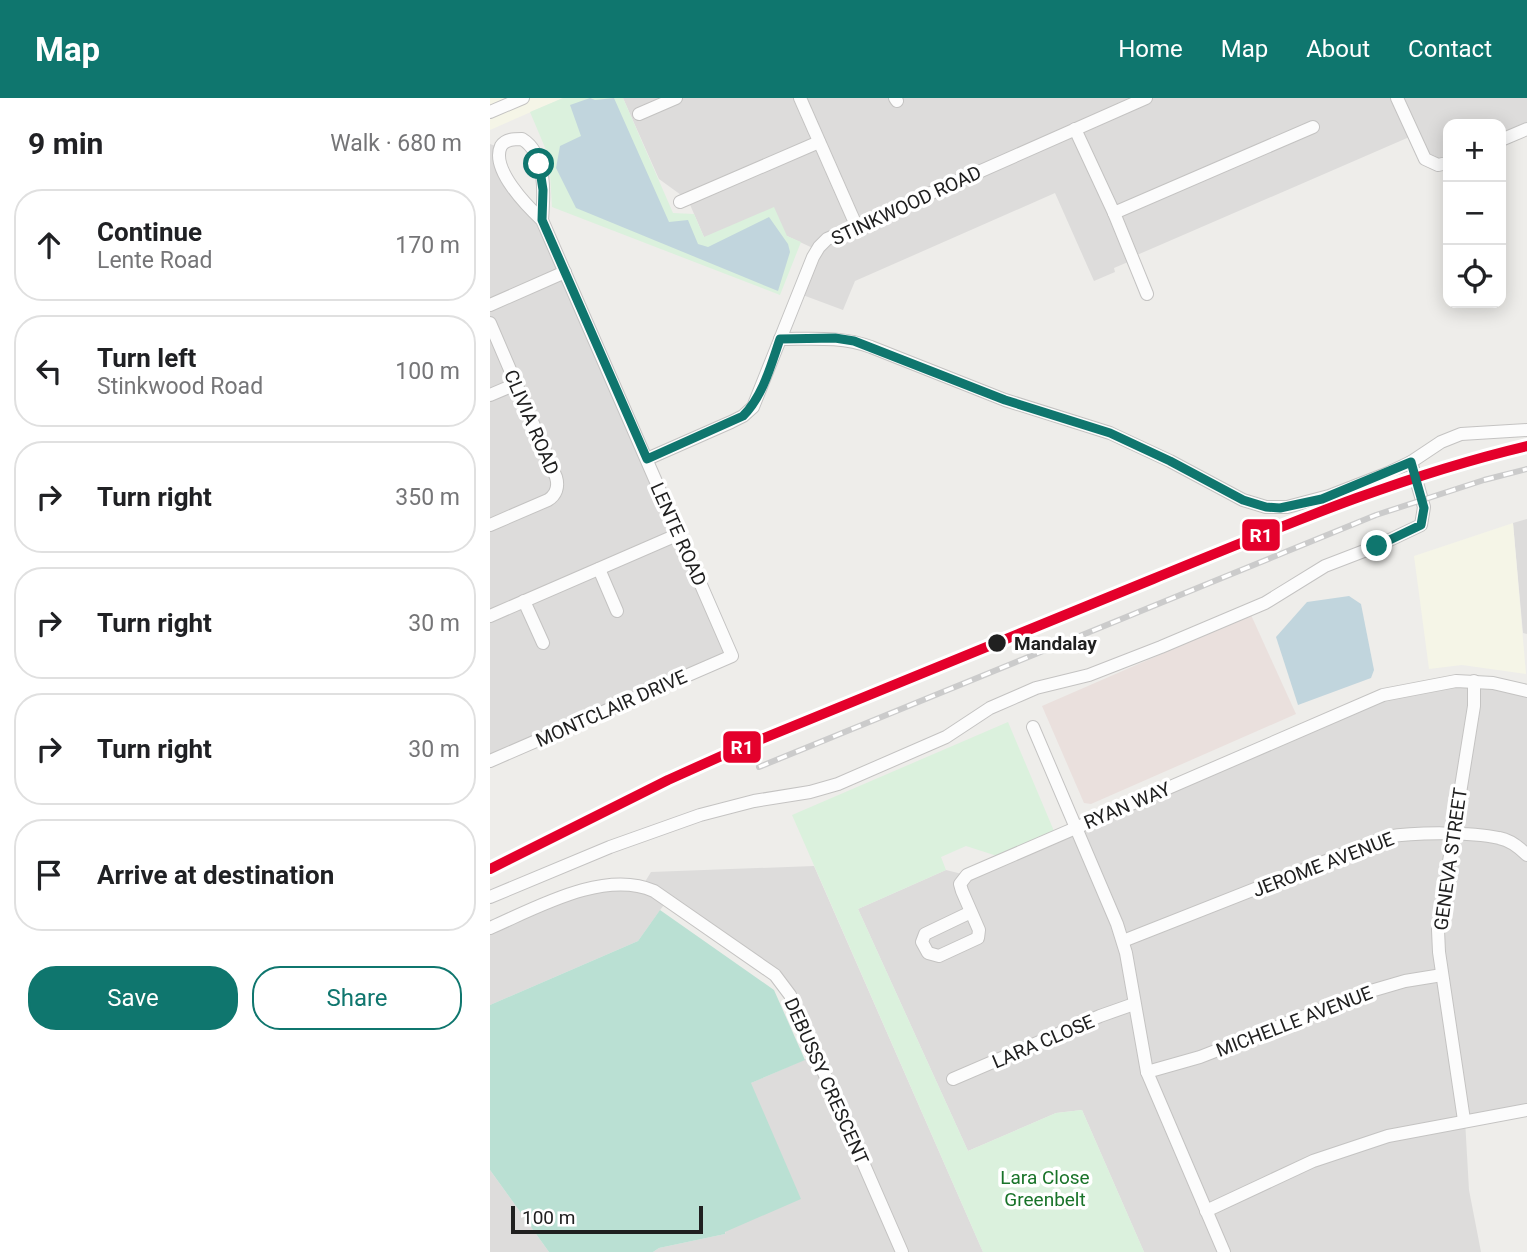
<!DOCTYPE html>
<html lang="en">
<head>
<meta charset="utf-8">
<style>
	body { margin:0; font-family:Roboto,sans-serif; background:#f2f2f2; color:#202124 }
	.controls { position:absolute; right:21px; top:21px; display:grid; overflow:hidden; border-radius:14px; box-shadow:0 4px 18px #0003 }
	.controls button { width:63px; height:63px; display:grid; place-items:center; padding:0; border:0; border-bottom:2px solid #e0e0e0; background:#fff; color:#202124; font:35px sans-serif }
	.scale { position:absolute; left:21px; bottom:18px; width:192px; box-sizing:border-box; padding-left:7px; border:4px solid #202020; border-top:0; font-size:19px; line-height:24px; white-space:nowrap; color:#202020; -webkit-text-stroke:5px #fff; paint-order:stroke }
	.stop { position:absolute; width:21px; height:21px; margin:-16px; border:5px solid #0f766e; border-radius:50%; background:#fff }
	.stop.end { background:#0f766e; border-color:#fff; box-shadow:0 2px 7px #0008 }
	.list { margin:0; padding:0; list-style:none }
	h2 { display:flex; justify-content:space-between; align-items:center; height:91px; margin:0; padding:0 28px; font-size:30px }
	h2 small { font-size:23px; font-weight:400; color:#757577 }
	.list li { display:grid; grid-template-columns:46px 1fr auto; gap:21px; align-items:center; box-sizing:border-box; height:112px; margin:0 14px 14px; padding:0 14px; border:2px solid #e0e0e0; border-radius:28px }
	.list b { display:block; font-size:26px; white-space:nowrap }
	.list p { margin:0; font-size:23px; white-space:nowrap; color:#757577 }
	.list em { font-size:23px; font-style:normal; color:#757577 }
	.actions { display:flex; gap:14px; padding:21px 28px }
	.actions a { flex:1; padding:16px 0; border:2px solid #0f766e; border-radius:28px; text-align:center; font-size:24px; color:#0f766e }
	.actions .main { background:#0f766e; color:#fff }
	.icon { flex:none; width:38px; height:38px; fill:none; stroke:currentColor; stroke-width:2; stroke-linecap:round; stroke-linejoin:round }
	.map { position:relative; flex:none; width:1037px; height:1154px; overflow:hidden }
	header { display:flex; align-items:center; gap:42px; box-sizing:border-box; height:98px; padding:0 35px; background:#0f766e; color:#fff }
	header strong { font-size:33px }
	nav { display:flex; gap:38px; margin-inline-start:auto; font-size:24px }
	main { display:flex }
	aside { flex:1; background:#fff }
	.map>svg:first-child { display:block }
	.residential { fill:#dddcdb }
	.commercial { fill:#eae0dd }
	.education { fill:#f5f5e7 }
	.park { fill:#dbf1dd }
	.pitch { fill:#bae0d3 }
	.water { fill:#c1d5dd }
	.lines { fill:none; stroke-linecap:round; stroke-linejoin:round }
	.minor-casing { stroke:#c4c3c2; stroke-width:14 }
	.minor { stroke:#fcfcfc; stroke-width:12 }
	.rail-casing { stroke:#cbcbcb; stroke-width:6 }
	.rail { stroke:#fff; stroke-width:3.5; stroke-dasharray:10; stroke-linecap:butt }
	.rail-1-casing { stroke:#fff; stroke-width:16 }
	.rail-1 { stroke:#e4002b; stroke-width:10 }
	.route { stroke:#0f766e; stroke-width:9 }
	.stop-dot { fill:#202020; stroke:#fff; stroke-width:2.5 }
	.labels { text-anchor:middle; stroke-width:7; stroke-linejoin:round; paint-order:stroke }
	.street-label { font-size:19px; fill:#202020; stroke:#fff }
	.stop-label { font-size:19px; font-weight:bold; fill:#202020; stroke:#fff; text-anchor:start }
	.park-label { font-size:19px; fill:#197329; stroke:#fff }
	.line-badge { stroke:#fff; stroke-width:2.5 }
	.badge-label { font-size:19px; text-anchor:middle; font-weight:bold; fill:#fff }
</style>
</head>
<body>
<header>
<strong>Map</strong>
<nav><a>Home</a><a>Map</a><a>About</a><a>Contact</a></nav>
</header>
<main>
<aside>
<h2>9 min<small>Walk · 680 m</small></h2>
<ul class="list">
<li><svg class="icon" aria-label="ahead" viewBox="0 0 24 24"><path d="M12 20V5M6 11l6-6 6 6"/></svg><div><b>Continue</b><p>Lente Road</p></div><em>170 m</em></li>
<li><svg class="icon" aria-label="left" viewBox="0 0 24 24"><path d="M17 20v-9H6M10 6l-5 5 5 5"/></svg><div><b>Turn left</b><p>Stinkwood Road</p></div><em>100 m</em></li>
<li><svg class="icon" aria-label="right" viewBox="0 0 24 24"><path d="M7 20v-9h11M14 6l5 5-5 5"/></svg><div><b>Turn right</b></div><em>350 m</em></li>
<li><svg class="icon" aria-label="right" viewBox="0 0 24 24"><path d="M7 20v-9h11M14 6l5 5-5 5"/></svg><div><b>Turn right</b></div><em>30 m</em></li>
<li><svg class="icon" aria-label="right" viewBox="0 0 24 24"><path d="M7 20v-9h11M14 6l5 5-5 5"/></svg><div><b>Turn right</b></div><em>30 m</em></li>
<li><svg class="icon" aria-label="arrive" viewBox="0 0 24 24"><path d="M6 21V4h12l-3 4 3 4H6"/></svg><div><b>Arrive at destination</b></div></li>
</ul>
<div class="actions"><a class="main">Save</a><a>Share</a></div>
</aside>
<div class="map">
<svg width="1037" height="1154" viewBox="0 0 1037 1154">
	<rect width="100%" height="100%" fill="#eeedea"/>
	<!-- residential -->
	<g class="residential">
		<path d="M 133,0 L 1037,0 L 1037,30 L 1011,42 L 1011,26 L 958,26 L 958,65 L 948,67 L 924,37 L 647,157 L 638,164 L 624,170 L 625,174 L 604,183 L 565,95 L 365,183 L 353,212 L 310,196 L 327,152 L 297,138 L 214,139 L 198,102 L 169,81 Z"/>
		<path d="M 0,46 L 11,50 L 9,54 L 41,111 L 243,557 L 0,663 Z"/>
		<path d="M 1037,421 L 1037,536 L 1033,535 L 1023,425 Z"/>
		<path d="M 943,585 L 1037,593 L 1037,1010 L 975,1022 L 979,1092 L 991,1154 L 654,1154 L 592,1012 L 566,1015 L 478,1053 L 368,811 L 456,772 L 476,777 L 893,596 Z"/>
		<path d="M 324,768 L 493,1154 L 163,1154 L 169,1150 L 235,1136 L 261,985 L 327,956 L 301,896 L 178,801 L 148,843 L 0,907 L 0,830 L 77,796 L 153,787 L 161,774 Z"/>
		<path d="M 0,1072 L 59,1154 L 0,1154 Z"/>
	</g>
	<!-- commercial -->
	<path class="commercial" d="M 761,517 L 806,616 L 601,706 L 594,705 L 552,608 Z"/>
	<!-- education -->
	<g class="education">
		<path d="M 0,0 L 73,0 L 0,32 Z"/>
		<path d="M 1023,425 L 1036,576 L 972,567 L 939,571 L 924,458 Z"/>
	</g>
	<!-- park -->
	<g class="park">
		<path d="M 73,0 L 133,0 L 183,115 L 204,116 L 214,139 L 284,109 L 297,138 L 311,144 L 290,197 L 62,109 L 59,59 L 40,14 Z"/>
		<path d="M 518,624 L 564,733 L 507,758 L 476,748 L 451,759 L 456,772 L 368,811 L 478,1053 L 566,1015 L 592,1012 L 654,1154 L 493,1154 L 302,717 Z"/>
	</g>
	<!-- pitch -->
	<path class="pitch" d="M 170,812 L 284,892 L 315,962 L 261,985 L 311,1101 L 235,1134 L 235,1136 L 169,1150 L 163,1154 L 59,1154 L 0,1072 L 0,907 L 148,843 Z"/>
	<!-- water -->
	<g class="water">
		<path d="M 100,0 L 105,2 L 124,0 L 179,124 L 198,122 L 208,146 L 218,149 L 279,119 L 298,146 L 300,154 L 288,193 L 86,110 L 66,70 L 70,48 L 91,38 L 80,7 Z"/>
		<path d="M 859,498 L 871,506 L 884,572 L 881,580 L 808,607 L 786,539 L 817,504 Z"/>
	</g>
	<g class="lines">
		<defs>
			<g id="minor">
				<path d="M 310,0 L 366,127"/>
				<path d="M 405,0 L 407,3"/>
				<path d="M 907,0 L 935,61 L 948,67 L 958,65"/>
				<path d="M 0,14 L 33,0"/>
				<path d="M 149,16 L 186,0"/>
				<path d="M 585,31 L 624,115 L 657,196"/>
				<path d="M 1011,42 L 1037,31"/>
				<path d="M 190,104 L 329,44"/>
				<path d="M 624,115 L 823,29"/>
				<path d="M 0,207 L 75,174"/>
				<path d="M 0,225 L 66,379 C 69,389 66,397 58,402 L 0,427"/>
				<path d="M 290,241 C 322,241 351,238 381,249 L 515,302 L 620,335 L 680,363 L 753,402 L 776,409 L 797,409 L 839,398 L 898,375 L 921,364 L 951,344 L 971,336 L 1037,332"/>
				<path d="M 0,297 L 26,286"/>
				<path d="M 157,361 L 241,324 L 253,318 L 263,309 L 323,159 L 329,149 L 337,141 L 656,0"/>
				<path d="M 109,471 L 127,513"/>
				<path d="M 34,503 L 53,545"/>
				<path d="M 0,518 L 189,436"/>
				<path d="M 543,629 L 627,826 L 636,855 L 657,974 L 734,1154"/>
				<path d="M 0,663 L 242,558 L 52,122 C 38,109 0,71 11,48 C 16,41 24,41 32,41 C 57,56 54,97 52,122"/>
				<path d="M 0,799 L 120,749 L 210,717 L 264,703 L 320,694 L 348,686 L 456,639 L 500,610 L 530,597 L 546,590 L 599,577 L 671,549 L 775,505 L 835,468 L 887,448 L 931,427 L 934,409 L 921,364"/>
				<path d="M 481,814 L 435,836 L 432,844 L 438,855 L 449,858 L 488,840 L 489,832 L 472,793 L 470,786 L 477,777 L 893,597 L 966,583 L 1003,585 L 1037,593"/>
				<path d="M 0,830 C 46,810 114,771 164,793 L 285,877 L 300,897 L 412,1154"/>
				<path d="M 633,843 L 897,739 C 925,734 981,734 1009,740 C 1020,742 1029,749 1037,757"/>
				<path d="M 657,974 L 710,959 L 874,895 L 915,883 L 952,877"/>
				<path d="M 463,981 L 610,918 L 644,906"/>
				<path d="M 974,1022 L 949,854 L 948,832 L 984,608 L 984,583"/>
				<path d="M 716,1113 L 823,1063 L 898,1038 L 1037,1012"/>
			</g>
		</defs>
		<!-- minor casing -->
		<use href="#minor" class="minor-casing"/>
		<!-- minor -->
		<use href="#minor" class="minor"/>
		<defs>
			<path id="rail" d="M 269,669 L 886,417 L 994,382 L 1037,371"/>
		</defs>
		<!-- rail casing -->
		<use href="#rail" class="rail-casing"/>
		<!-- rail -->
		<use href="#rail" class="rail"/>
		<defs>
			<path id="rail-1" d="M 0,771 L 178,682 L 247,651 C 386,594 525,538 663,481 C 788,430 906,379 1037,348"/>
		</defs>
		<!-- rail-1 casing -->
		<use href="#rail-1" class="rail-1-casing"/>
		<!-- rail-1 -->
		<use href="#rail-1" class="rail-1"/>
	</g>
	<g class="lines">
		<!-- route -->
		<path class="route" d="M 49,66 L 53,92 L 52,122 L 157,361 L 253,318 C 273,298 281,267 290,241 L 345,240 L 364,243 L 515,302 L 620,335 L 680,363 L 753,402 L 776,409 L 790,410 L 832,401 L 921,364 L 934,410 L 931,427 L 887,448"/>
	</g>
	<!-- markers -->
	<circle class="stop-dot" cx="507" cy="545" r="10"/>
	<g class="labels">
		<!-- street labels -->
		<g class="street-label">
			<text transform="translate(416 107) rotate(-25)" y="7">STINKWOOD ROAD</text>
			<text transform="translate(42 324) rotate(67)" y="7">CLIVIA ROAD</text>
			<text transform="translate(189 436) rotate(66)" y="7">LENTE ROAD</text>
			<text transform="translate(121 610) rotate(-24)" y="7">MONTCLAIR DRIVE</text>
			<text transform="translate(637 707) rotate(-23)" y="7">RYAN WAY</text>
			<text transform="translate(960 761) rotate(-82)" y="7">GENEVA STREET</text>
			<text transform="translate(833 766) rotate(-21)" y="7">JEROME AVENUE</text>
			<text transform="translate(804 923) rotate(-21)" y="7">MICHELLE AVENUE</text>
			<text transform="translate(553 943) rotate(-23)" y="7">LARA CLOSE</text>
			<text transform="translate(337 983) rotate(66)" y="7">DEBUSSY CRESCENT</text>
		</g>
		<!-- stop labels -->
		<g class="stop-label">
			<text x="524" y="552">Mandalay</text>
		</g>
		<!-- park labels -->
		<g class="park-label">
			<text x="555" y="1086">Lara Close<tspan x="555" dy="22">Greenbelt</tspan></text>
		</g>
	</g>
	<g class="line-badge">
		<rect x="751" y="420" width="40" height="34" rx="7" fill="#e4002b"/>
		<rect x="232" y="632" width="40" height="34" rx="7" fill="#e4002b"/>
	</g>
	<g class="badge-label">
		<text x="771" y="444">R1</text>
		<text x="252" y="656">R1</text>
	</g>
</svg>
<div class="controls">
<button>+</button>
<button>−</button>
<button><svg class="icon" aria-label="locate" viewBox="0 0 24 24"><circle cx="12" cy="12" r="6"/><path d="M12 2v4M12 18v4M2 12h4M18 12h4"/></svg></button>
</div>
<div class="scale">100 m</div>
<div class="stop" style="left:49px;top:66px"></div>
<div class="stop end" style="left:887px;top:448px"></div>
</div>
</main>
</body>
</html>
